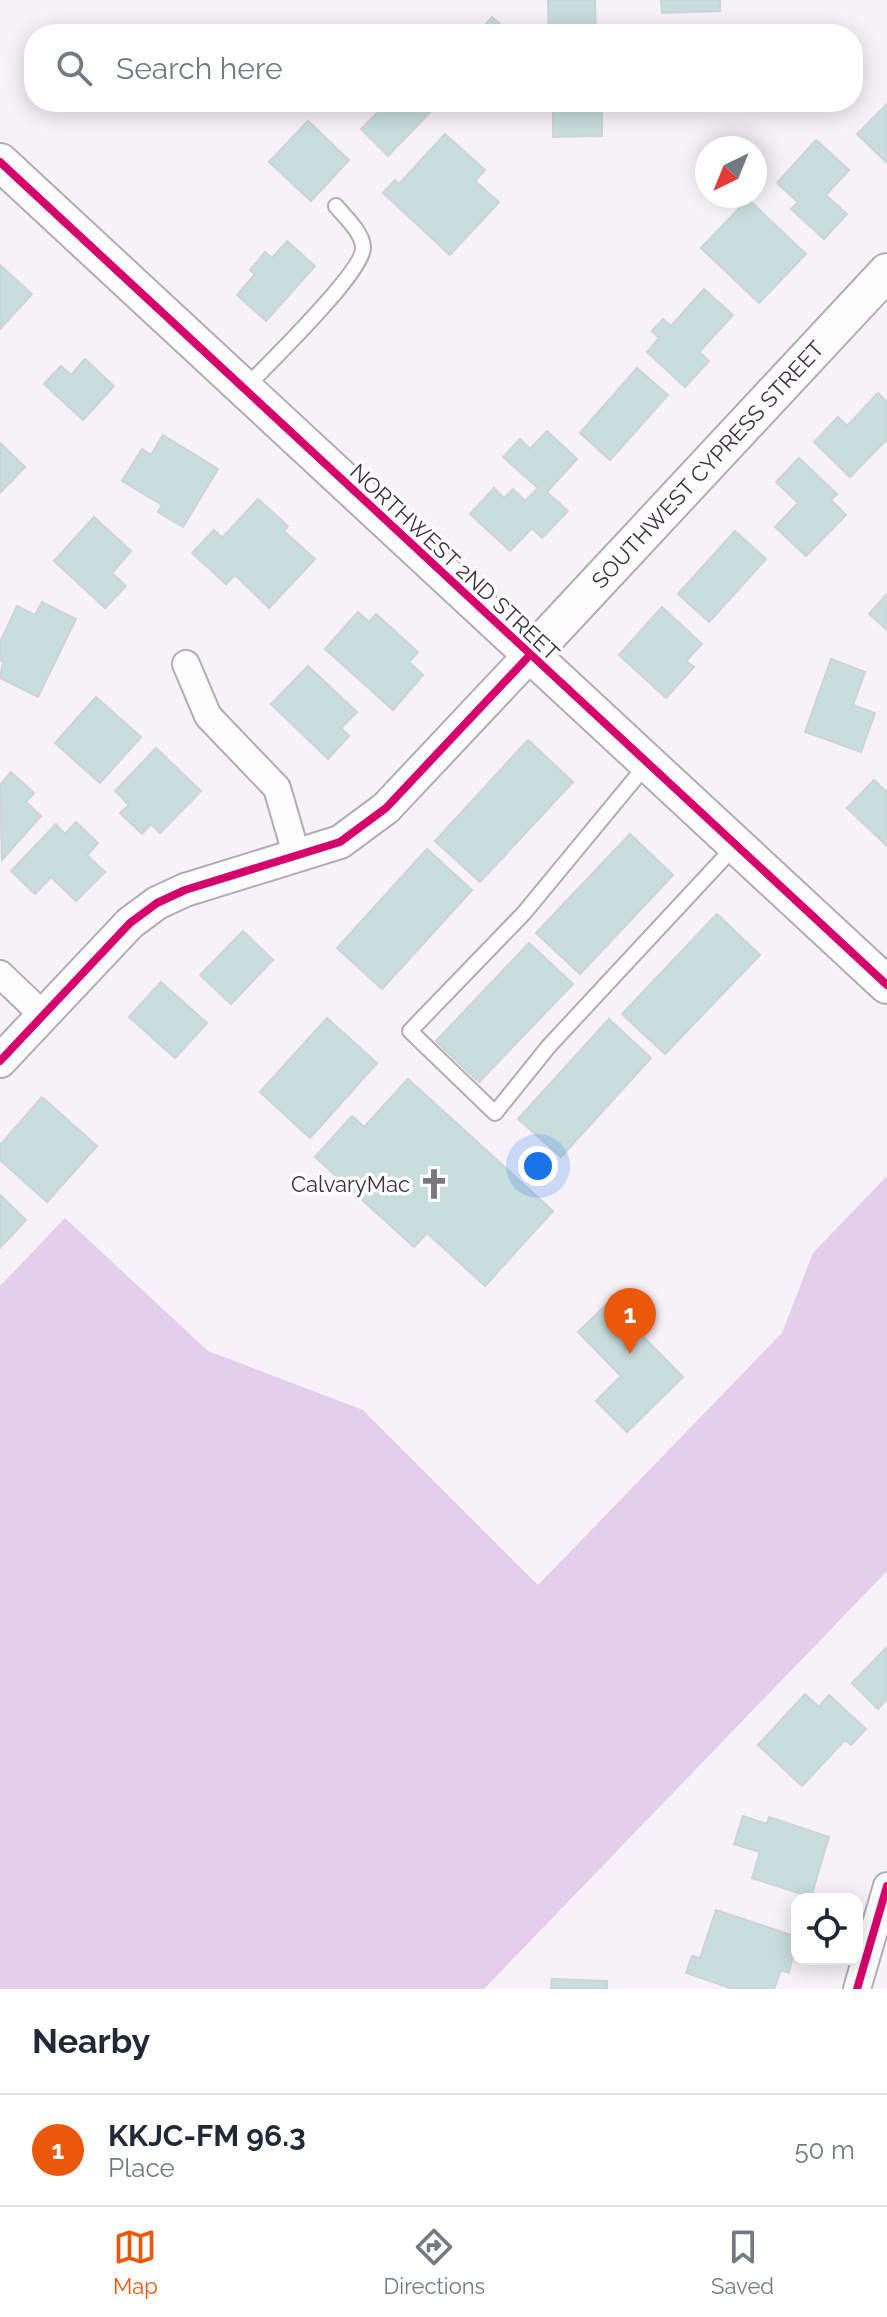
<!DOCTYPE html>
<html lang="en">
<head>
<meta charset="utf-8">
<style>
	body { margin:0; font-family:Raleway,sans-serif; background:#f2f2f3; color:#1f2937 }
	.controls { position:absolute; right:24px; bottom:24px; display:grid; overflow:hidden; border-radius:16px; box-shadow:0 4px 20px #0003 }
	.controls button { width:72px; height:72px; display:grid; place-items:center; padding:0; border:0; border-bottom:2px solid #e0e1e3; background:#fff; color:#1f2937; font:40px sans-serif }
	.compass { position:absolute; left:695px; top:136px; width:72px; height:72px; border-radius:50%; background:#fff; box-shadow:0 4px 20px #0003; rotate:223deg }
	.you { position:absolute; left:538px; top:1166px; width:28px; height:28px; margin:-20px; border:6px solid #fff; border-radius:50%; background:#1a73e8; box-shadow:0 0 0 12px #1a73e833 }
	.badge { display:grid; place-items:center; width:52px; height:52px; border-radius:50%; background:#ea580c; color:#fff; font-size:26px; font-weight:700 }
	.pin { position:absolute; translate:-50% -66px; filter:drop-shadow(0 2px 4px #0008) }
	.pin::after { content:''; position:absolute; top:42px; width:28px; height:24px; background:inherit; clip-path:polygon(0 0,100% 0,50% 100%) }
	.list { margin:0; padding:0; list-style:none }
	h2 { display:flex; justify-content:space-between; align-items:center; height:104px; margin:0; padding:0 32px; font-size:34px }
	h2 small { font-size:26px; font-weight:400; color:#747a83 }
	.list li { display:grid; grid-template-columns:52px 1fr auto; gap:24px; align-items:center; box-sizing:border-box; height:112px; padding:0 32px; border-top:2px solid #e0e1e3 }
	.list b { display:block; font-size:30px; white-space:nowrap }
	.list p { margin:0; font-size:26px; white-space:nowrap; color:#747a83 }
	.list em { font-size:26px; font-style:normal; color:#747a83 }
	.icon { flex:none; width:44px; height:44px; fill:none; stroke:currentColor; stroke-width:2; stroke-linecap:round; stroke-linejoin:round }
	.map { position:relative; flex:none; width:887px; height:1989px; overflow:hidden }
	.search { position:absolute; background:#fff; box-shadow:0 4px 20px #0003; left:24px; right:24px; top:24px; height:88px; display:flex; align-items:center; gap:20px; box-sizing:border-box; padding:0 28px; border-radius:32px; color:#747a83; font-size:30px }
	.sheet { height:216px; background:#fff }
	nav { display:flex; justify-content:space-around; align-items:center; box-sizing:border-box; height:112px; border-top:2px solid #e0e1e3; background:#fff; font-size:22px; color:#747a83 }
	nav a { display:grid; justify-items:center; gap:4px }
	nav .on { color:#ea580c }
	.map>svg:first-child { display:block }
	.green { fill:#e3cfeb }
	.building { fill:#c8dedc; stroke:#ced4d5; stroke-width:2 }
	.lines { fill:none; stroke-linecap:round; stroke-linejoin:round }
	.service-casing { stroke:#b2acb4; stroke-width:18 }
	.minor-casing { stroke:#b2acb4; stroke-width:30 }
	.tertiary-casing { stroke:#b2acb4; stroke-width:36 }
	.secondary-casing { stroke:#b2acb4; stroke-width:40 }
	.service { stroke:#fefdfe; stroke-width:14 }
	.minor { stroke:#fefdfe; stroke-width:26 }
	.tertiary { stroke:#fefdfe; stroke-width:32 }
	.secondary { stroke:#fefdfe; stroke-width:36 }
	.cycleway-casing { stroke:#fff; stroke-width:13 }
	.cycleway { stroke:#d6006c; stroke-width:8 }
	.labels { text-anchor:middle; stroke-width:7; stroke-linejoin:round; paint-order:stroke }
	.street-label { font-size:22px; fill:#3b323e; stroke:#fff }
	.poi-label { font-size:22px; fill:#3b323e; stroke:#fff; text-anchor:end }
</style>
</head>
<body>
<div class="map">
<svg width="887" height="1989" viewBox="0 0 887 1989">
	<rect width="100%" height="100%" fill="#f6f2f8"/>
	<!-- green -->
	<path class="green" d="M 887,1176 L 887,1571 L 484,1989 L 0,1989 L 0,1286 L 65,1218 L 208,1351 L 363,1410 L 538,1585 L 782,1333 L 813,1253 Z"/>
	<!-- building -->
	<g class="building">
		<path d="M 548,0 L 595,0 L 596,34 L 549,34 Z"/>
		<path d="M 661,0 L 720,0 L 720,11 L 662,13 Z"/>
		<path d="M 492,17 L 511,34 L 477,34 Z"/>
		<path d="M 388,102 L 438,104 L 388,156 L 361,129 Z"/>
		<path d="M 553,102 L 602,102 L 602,136 L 553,137 Z"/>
		<path d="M 887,104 L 887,163 L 857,134 Z"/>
		<path d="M 308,121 L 349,160 L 311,201 L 269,162 Z"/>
		<path d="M 445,134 L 485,170 L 475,181 L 499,202 L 450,255 L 383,193 L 395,180 L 399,184 Z"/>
		<path d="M 816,140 L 849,170 L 826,195 L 847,214 L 824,239 L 791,209 L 798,202 L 777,183 Z"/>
		<path d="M 748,199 L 806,254 L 759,303 L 701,248 Z"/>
		<path d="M 287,241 L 315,266 L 266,321 L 237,295 L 255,274 L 250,270 L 265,252 L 272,258 Z"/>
		<path d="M 0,265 L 32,294 L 0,329 Z"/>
		<path d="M 704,289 L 733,315 L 699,352 L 709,361 L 685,387 L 647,352 L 659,338 L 652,331 L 663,319 L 671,326 Z"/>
		<path d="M 85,359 L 114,386 L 83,420 L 44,384 L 61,366 L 71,375 Z"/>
		<path d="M 637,368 L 668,395 L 610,460 L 580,433 Z"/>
		<path d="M 878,393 L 887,402 L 887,439 L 850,477 L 814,442 L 838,417 L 847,426 Z"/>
		<path d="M 547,431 L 577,459 L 547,492 L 568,511 L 542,538 L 532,528 L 510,551 L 470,514 L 494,488 L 504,498 L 513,489 L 525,501 L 538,488 L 503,457 L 520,439 L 530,449 Z"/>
		<path d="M 163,435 L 218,469 L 183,527 L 158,512 L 162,505 L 122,481 L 142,449 L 151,455 Z"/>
		<path d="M 0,443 L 25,467 L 0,493 Z"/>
		<path d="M 799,458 L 837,494 L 831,500 L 846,515 L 806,556 L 775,527 L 798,503 L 776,482 Z"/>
		<path d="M 258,499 L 288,526 L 284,531 L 315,559 L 269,608 L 235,575 L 226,584 L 192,553 L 214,530 L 222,538 Z"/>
		<path d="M 94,517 L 131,551 L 112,573 L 126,586 L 105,608 L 54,561 Z"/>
		<path d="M 735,531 L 766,559 L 709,622 L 678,594 Z"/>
		<path d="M 887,594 L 887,630 L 869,614 Z"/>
		<path d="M 42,602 L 76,619 L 38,697 L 0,678 L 3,662 L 0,660 L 0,642 L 17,606 L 35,615 Z"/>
		<path d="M 662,607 L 702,644 L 686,661 L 694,667 L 666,698 L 619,655 Z"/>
		<path d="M 358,612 L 369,622 L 376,614 L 418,652 L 409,662 L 423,675 L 393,710 L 325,649 Z"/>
		<path d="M 831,659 L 865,672 L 853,705 L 875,713 L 861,752 L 805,732 Z"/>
		<path d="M 308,666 L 357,712 L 341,728 L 349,736 L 328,759 L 271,704 Z"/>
		<path d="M 96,697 L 141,737 L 100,783 L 55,743 Z"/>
		<path d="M 528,740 L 573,782 L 480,882 L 435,841 Z"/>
		<path d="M 156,748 L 201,791 L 160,833 L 151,824 L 142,834 L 120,813 L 129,805 L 115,791 Z"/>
		<path d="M 11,772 L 34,793 L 26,802 L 41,816 L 2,860 L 0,785 Z"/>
		<path d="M 874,780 L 887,792 L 887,846 L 847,808 Z"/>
		<path d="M 76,822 L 98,843 L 87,855 L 105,872 L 76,901 L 51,877 L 35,894 L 11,871 L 56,824 L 65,834 Z"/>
		<path d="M 630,834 L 673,875 L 580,974 L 536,933 Z"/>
		<path d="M 427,849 L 472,890 L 382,989 L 337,948 Z"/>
		<path d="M 717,914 L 760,955 L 665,1054 L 622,1014 Z"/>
		<path d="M 243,931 L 273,960 L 231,1004 L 200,975 Z"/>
		<path d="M 529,943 L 573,984 L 479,1082 L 436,1041 Z"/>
		<path d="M 161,982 L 207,1023 L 175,1058 L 129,1017 Z"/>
		<path d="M 327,1018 L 377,1063 L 310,1138 L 260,1092 Z"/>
		<path d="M 609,1019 L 651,1058 L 561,1157 L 518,1119 Z"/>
		<path d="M 408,1079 L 553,1211 L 485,1286 L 427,1233 L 414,1247 L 315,1157 L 352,1116 L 364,1127 Z"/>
		<path d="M 42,1097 L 97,1146 L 47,1202 L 0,1160 L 0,1145 Z"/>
		<path d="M 0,1195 L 26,1220 L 0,1248 Z"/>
		<path d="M 609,1302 L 683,1377 L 627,1432 L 596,1401 L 621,1376 L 578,1332 Z"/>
		<path d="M 887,1647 L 887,1699 L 878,1709 L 852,1683 Z"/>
		<path d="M 805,1694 L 819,1707 L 829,1695 L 866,1729 L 851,1745 L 845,1740 L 802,1786 L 758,1745 Z"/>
		<path d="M 743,1816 L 767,1824 L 769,1817 L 829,1837 L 811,1897 L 752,1878 L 760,1852 L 734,1844 Z"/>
		<path d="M 716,1910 L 797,1937 L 789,1973 L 781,1970 L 774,1989 L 733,1989 L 686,1973 L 692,1956 L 700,1958 Z"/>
		<path d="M 552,1979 L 607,1981 L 607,1989 L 551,1989 Z"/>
	</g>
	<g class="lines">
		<defs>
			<g id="service">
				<path d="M 244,389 C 265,367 365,271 363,247 C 362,232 345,217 336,206"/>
				<path d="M 647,764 L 524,913 L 410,1031 L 495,1113 L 549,1046 L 735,846"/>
			</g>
			<g id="minor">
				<path d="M 186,664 L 208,716 L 277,788 L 297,857"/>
				<path d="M 0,974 L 43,1015"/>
				<path d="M 857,1989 L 887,1886"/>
			</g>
			<path id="tertiary" d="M 0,1061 L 130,923 L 157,903 L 185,890 L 340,842 L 386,808 L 529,656"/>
			<g id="secondary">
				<path d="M 0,162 L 887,985"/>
				<path id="s1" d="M 529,656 L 887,272"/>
			</g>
		</defs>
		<!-- service casing -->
		<use href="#service" class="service-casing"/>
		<!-- minor casing -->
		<use href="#minor" class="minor-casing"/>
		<!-- tertiary casing -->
		<use href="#tertiary" class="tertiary-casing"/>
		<!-- secondary casing -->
		<use href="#secondary" class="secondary-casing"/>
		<!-- service -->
		<use href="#service" class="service"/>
		<!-- minor -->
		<use href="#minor" class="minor"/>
		<!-- tertiary -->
		<use href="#tertiary" class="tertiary"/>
		<!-- secondary -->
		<use href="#secondary" class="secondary"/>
		<defs>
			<g id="cycleway">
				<path d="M 0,162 L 887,985"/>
				<path d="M 0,1061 L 130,923 L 157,903 L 185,890 L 340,842 L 386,808 L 529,656"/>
				<path d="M 857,1989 L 887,1886"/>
			</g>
		</defs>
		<!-- cycleway casing -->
		<use href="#cycleway" class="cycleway-casing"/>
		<!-- cycleway -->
		<use href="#cycleway" class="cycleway"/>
	</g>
	<!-- icons -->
	<defs>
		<symbol id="church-bare" viewBox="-9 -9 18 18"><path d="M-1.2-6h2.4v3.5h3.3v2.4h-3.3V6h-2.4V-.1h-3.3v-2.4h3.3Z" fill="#7c757f" stroke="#fff" stroke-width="2.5" paint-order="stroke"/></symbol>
	</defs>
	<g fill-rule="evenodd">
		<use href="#church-bare" x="412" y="1162" width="44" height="44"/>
	</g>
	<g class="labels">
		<!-- street labels -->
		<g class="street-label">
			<text dy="8" stroke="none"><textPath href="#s1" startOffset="262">SOUTHWEST CYPRESS STREET</textPath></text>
			<text transform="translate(455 562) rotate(43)" y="8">NORTHWEST 2ND STREET</text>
		</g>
		<!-- poi labels -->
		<g class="poi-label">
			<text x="410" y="1192">CalvaryMac</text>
		</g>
	</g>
</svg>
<div class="controls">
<button><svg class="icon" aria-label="locate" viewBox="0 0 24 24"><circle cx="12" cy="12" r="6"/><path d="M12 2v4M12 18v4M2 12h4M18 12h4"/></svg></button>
</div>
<svg class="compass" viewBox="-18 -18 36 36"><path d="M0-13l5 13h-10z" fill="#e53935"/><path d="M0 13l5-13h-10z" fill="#747a83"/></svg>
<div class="you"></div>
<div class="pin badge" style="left:630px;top:1354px">1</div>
<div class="search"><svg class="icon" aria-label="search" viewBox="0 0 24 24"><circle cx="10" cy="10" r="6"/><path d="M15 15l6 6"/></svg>Search here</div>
</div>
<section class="sheet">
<h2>Nearby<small></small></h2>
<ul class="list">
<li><span class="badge">1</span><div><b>KKJC-FM 96.3</b><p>Place</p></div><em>50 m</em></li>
</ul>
</section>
<nav>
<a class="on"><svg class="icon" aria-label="map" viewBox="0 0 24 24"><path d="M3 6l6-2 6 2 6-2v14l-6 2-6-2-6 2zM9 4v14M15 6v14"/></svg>Map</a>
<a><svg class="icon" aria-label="directions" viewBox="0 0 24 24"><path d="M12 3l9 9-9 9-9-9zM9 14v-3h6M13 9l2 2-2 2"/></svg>Directions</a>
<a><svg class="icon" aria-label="saved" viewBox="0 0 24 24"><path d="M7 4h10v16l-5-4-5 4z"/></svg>Saved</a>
</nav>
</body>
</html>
